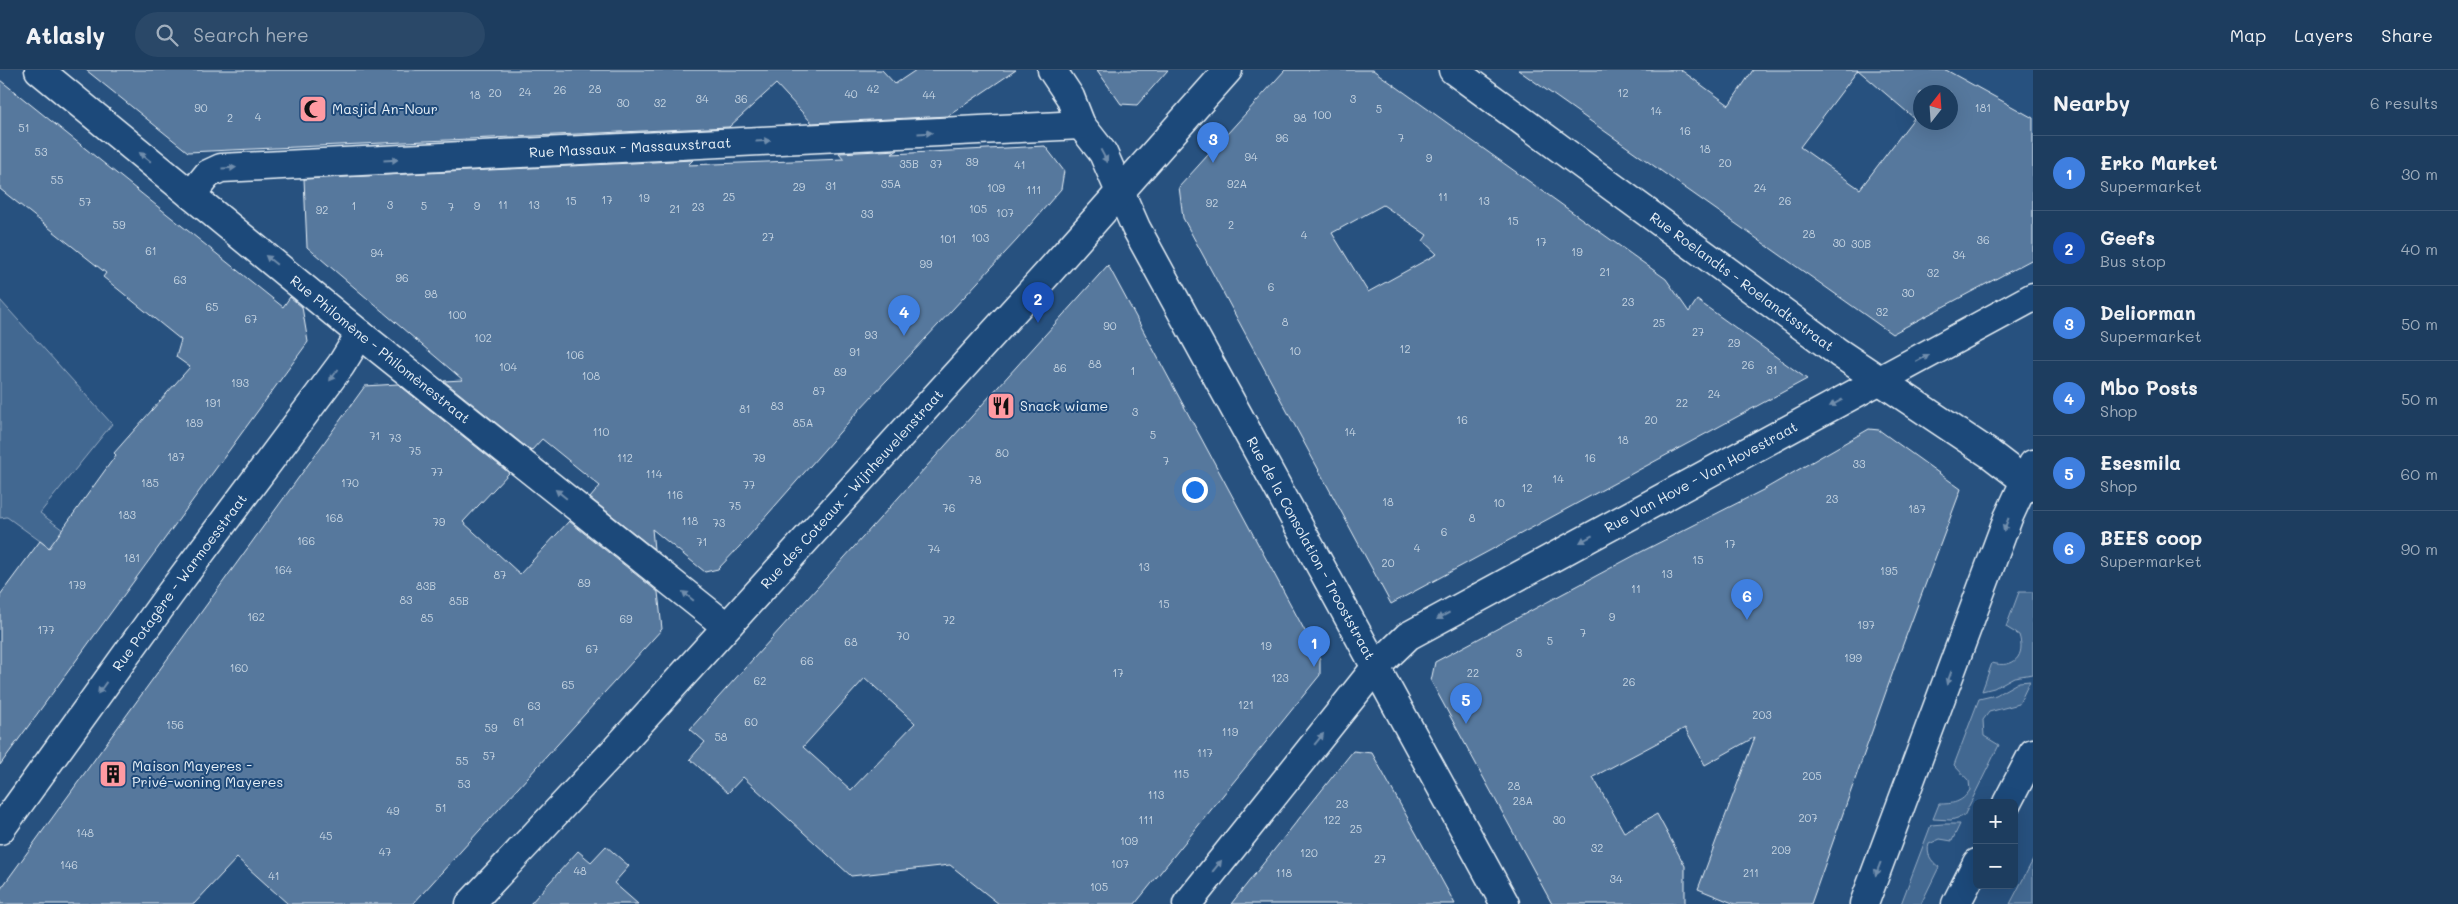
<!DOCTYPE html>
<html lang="en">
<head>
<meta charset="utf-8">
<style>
	body { margin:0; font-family:Mali,sans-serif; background:#2a4868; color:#f1f3f6 }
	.controls { position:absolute; right:15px; bottom:15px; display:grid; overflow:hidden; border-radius:8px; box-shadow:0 5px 20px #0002 }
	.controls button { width:45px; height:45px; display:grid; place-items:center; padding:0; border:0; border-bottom:1px solid #3b5674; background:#1d3d5f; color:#f1f3f6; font:25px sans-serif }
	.compass { position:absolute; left:1913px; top:15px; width:45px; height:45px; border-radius:50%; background:#1d3d5f; box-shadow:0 5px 20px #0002; rotate:17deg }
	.you { position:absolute; left:1194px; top:419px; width:18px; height:18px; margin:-12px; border:4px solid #fff; border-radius:50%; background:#1a73e8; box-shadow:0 0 0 8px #1a73e833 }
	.badge { display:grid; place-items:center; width:32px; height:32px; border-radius:50%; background:#ea580c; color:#fff; font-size:16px; font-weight:700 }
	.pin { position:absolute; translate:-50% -41px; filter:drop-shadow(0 1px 2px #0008) }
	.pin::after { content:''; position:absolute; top:26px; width:18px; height:15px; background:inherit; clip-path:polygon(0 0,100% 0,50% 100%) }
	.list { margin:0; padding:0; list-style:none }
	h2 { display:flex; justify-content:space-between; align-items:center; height:65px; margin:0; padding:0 20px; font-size:21px }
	h2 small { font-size:16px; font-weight:400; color:#a0aebd }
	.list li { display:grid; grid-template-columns:32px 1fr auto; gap:15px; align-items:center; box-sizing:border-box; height:75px; padding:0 20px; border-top:1px solid #3b5674 }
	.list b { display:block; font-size:19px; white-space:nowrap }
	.list p { margin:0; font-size:16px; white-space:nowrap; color:#a0aebd }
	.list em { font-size:16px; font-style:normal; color:#a0aebd }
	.icon { flex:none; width:28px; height:28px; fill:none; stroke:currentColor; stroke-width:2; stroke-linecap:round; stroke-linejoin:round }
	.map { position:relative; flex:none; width:2033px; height:834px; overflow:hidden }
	header { display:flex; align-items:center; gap:30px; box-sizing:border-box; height:70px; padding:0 25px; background:#1d3d5f; border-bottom:1px solid #3b5674 }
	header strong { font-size:24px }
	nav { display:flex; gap:28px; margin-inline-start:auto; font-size:18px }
	.search { width:350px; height:45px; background:#2a4868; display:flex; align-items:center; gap:12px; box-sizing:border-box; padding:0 18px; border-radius:28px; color:#a0aebd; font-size:19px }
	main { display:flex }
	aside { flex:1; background:#1d3d5f }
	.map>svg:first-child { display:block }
	.green { fill:#436891; stroke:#96acc4 }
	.building { fill:#57789d; stroke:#e8f1f8; fill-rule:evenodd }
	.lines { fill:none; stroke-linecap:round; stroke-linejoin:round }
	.street-casing { stroke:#e8f1f8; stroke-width:31 }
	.secondary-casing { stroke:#e8f1f8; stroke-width:31 }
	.street { stroke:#1f4a7a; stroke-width:28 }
	.secondary { stroke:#1f4a7a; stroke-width:28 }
	.oneway { fill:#6f8dac }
	.labels { text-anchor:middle; stroke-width:4; stroke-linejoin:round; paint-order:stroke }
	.number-label { font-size:11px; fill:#c4d3e1 }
	.poi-label { font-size:14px; fill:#e8f1f8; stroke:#1f4a7a; text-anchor:start }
	.street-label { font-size:14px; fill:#e8f1f8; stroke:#1f4a7a }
</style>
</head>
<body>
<header>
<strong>Atlasly</strong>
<div class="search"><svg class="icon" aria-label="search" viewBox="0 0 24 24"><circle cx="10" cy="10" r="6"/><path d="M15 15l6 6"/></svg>Search here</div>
<nav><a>Map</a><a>Layers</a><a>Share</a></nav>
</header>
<main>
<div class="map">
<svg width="2033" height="834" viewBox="0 0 2033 834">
	<rect width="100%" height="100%" fill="#27517f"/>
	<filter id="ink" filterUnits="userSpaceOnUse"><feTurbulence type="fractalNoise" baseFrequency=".02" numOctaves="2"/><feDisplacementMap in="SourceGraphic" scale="10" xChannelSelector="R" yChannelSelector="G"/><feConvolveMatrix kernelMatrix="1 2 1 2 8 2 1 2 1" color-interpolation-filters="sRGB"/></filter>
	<g filter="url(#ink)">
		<!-- green -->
		<g class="green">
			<path d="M 0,230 L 112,354 L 40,443 L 71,466 L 58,484 L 7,447 L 0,448 Z"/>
			<path d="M 2019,522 L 2033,522 L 2033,604 L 2014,607 L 1994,618 L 1982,621 L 1992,593 C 2014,599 2026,586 2019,565 L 2006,557 Z"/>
			<path d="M 2030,611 L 2019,634 L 1989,642 L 1983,650 L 1984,666 L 1999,675 L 1964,746 L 1951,750 L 1933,749 L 1939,734 C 1952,734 1962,733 1970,720 L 1969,711 L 1954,695 L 1979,629 L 1996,625 L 2019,612 Z"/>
			<path d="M 1943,754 L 1960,754 L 1952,771 L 1940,769 L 1929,774 C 1926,784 1931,791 1939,797 L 1921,834 L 1901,834 L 1931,755 Z"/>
			<path d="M 2033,790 L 2033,834 L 2010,834 Z"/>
		</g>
		<!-- building -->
		<g class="building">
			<path d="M 86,0 L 882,0 L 895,14 L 916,0 L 1016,0 L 948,46 L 812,53 L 776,14 L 729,57 L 188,82 Z"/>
			<path d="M 1097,0 L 1168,0 L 1137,35 L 1121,34 Z"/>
			<path d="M 1285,0 L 1373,0 L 1666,209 L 1689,242 L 1697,230 L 1807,309 L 1391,534 L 1183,148 L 1179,117 ZM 1383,135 L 1427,165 L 1423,171 L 1437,184 L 1368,222 L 1332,163 Z"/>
			<path d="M 1518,0 L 1681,0 L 1729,35 L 1753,0 L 1858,0 L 1800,77 L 1860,119 L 1914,48 L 1858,0 L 1946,0 L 2033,48 L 2033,189 L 1892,264 ZM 1920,22 L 1950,22 L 1950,52 L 1920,52 Z"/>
			<path d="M 0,10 L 283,237 L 290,227 L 302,237 L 308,272 L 0,695 L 0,525 L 40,471 L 49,478 L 116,385 L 114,383 L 190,297 L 176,287 L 181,270 L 103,207 L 106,203 L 0,119 Z"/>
			<path d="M 1045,76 L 1064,101 L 1061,119 L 1017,170 L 860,339 L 740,476 L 718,499 L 705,502 L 652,459 L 654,479 L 590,428 L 600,416 L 542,369 L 531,381 L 444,311 L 463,310 L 307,177 L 304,109 L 693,90 L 688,95 L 844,89 L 839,83 L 898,80 L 892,84 Z"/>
			<path d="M 1108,195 L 1320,589 L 1320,605 L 1135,834 L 999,834 L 950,795 L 851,806 L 743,707 L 728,723 L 690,689 L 705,672 L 690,659 ZM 865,608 L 915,653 L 851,720 L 803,677 Z"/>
			<path d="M 398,314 L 509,403 L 463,452 L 520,504 L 569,451 L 658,522 L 662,559 L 413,834 L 288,834 L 237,788 L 194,834 L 0,834 L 0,820 L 365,316 Z"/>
			<path d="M 1869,359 L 1879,360 L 1961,419 L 1899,585 L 1811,834 L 1735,834 L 1698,819 L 1755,667 L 1705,695 L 1685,658 L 1593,707 L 1624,762 L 1657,744 L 1685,796 L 1685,834 L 1552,834 L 1431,611 L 1435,592 L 1637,484 L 1763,420 Z"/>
			<path d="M 1353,681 L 1372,683 L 1455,834 L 1231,834 Z"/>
			<path d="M 606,776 L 629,796 L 614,813 L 638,834 L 530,834 L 578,781 L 591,792 Z"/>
		</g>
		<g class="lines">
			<defs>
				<g id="street">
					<path id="s1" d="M 39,0 L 360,264 L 726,556"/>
					<path id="s2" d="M 1052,0 L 1070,27 L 1081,55 L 1103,83 L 1136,158 L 1505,834"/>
					<path id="s3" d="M 1453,0 L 1839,283 L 1990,384 L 2033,417"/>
					<path id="s4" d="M 191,125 L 208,104 L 221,98 L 1081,55"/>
					<path id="s5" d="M 0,760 L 170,524 L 341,295 L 360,264"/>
					<path id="s6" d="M 470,834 L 614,681 L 1049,202 L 1228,0"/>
					<path id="s7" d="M 1187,834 L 1376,597 L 1408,566 L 2033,227"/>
				</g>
				<g id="secondary">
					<path d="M 2007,733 L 2033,683"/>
					<path d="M 1864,834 L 2008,448 L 2033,394"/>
					<path d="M 1956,834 L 1977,793"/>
				</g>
			</defs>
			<!-- street casing -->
			<use href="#street" class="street-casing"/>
			<!-- secondary casing -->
			<use href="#secondary" class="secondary-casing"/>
			<!-- street -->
			<use href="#street" class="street"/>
			<!-- secondary -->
			<use href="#secondary" class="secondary"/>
		</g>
		<!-- one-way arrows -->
		<defs><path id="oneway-solid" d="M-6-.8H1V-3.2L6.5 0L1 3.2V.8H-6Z" transform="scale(1.25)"/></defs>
		<g class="oneway">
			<use href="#oneway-solid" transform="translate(925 63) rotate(-3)"/>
			<use href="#oneway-solid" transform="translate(763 71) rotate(-3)"/>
			<use href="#oneway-solid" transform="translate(1104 86) rotate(62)"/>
			<use href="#oneway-solid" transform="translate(145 87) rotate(-141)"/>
			<use href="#oneway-solid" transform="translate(391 90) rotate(-3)"/>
			<use href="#oneway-solid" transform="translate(229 98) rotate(-4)"/>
			<use href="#oneway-solid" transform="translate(271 190) rotate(-141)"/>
			<use href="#oneway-solid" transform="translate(1923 288) rotate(-29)"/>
			<use href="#oneway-solid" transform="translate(334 305) rotate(127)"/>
			<use href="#oneway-solid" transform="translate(1836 333) rotate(152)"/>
			<use href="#oneway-solid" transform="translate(561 424) rotate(-141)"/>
			<use href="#oneway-solid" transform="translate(2006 455) rotate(110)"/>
			<use href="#oneway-solid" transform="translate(1586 469) rotate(151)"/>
			<use href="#oneway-solid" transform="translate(688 526) rotate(-141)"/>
			<use href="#oneway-solid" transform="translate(1443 546) rotate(151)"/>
			<use href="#oneway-solid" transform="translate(1949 608) rotate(110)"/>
			<use href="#oneway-solid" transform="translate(102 618) rotate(126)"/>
			<use href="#oneway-solid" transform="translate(1319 669) rotate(-51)"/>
			<use href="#oneway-solid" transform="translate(1217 796) rotate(-51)"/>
			<use href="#oneway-solid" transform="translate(1878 799) rotate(111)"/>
		</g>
	</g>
	<!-- icons -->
	<defs>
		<symbol id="mosque-square" viewBox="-11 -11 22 22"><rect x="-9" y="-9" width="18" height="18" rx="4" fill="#ff9aa2" stroke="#1f4a7a"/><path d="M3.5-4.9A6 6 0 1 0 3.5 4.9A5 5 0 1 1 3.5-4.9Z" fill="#111"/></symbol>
		<symbol id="restaurant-square" viewBox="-11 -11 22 22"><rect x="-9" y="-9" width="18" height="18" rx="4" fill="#ff9aa2" stroke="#1f4a7a"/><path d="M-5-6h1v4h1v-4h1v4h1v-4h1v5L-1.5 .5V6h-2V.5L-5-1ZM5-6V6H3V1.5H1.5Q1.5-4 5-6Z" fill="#111"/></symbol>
		<symbol id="building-square" viewBox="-11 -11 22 22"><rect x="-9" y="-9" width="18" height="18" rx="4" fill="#ff9aa2" stroke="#1f4a7a"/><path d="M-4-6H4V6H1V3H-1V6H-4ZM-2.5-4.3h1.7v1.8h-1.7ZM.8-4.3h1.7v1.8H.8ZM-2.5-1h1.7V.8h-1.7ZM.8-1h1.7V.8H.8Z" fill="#111"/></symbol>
	</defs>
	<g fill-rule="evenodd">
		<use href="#mosque-square" x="297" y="23" width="32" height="32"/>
		<use href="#restaurant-square" x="985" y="320" width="32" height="32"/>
		<use href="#building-square" x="97" y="688" width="32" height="32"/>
	</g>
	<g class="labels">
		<!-- number labels -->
		<g class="number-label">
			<text x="595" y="23">28</text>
			<text x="873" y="23">42</text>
			<text x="560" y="24">26</text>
			<text x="525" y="26">24</text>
			<text x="495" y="27">20</text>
			<text x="1623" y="27">12</text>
			<text x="851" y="28">40</text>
			<text x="475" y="29">18</text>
			<text x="929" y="29">44</text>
			<text x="702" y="33">34</text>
			<text x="741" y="33">36</text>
			<text x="1353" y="33">3</text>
			<text x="623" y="37">30</text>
			<text x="660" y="37">32</text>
			<text x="201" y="42">90</text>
			<text x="1983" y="42">181</text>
			<text x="1379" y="43">5</text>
			<text x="1656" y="45">14</text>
			<text x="1322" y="49">100</text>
			<text x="258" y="51">4</text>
			<text x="230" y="52">2</text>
			<text x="1300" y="52">98</text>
			<text x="24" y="62">51</text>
			<text x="1685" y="65">16</text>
			<text x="1282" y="72">96</text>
			<text x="1401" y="72">7</text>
			<text x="1705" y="83">18</text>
			<text x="41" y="86">53</text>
			<text x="1251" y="91">94</text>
			<text x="1429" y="92">9</text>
			<text x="972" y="96">39</text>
			<text x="1725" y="97">20</text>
			<text x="909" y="98">35B</text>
			<text x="936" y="98">37</text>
			<text x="1020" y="99">41</text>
			<text x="57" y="114">55</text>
			<text x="891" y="118">35A</text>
			<text x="1237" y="118">92A</text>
			<text x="831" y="120">31</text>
			<text x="799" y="121">29</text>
			<text x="996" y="122">109</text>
			<text x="1760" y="122">24</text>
			<text x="1034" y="124">111</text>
			<text x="729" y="131">25</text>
			<text x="1443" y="131">11</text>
			<text x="644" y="132">19</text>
			<text x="607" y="134">17</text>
			<text x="571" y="135">15</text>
			<text x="1484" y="135">13</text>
			<text x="1785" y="135">26</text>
			<text x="85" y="136">57</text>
			<text x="1212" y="137">92</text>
			<text x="390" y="139">3</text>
			<text x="503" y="139">11</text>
			<text x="534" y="139">13</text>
			<text x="354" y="140">1</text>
			<text x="424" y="140">5</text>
			<text x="477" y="140">9</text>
			<text x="451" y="141">7</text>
			<text x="698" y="141">23</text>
			<text x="675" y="143">21</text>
			<text x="978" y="143">105</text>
			<text x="322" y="144">92</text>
			<text x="1005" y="147">107</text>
			<text x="867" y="148">33</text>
			<text x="1513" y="155">15</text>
			<text x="119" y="159">59</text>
			<text x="1231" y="159">2</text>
			<text x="1809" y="168">28</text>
			<text x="1304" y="169">4</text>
			<text x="768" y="171">27</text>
			<text x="980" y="172">103</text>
			<text x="948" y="173">101</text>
			<text x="1983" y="174">36</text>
			<text x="1541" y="176">17</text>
			<text x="1839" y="177">30</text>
			<text x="1861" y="178">30B</text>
			<text x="151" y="185">61</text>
			<text x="1577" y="186">19</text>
			<text x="377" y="187">94</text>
			<text x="1959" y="189">34</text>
			<text x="926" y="198">99</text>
			<text x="1605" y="206">21</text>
			<text x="1933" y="207">32</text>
			<text x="402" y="212">96</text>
			<text x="180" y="214">63</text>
			<text x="1271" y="221">6</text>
			<text x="1908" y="227">30</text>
			<text x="431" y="228">98</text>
			<text x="1628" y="236">23</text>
			<text x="212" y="241">65</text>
			<text x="1882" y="246">32</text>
			<text x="457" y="249">100</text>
			<text x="251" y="253">67</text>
			<text x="1285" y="256">8</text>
			<text x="1659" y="257">25</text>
			<text x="1110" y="260">90</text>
			<text x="1698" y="266">27</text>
			<text x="871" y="269">93</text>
			<text x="483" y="272">102</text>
			<text x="1734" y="277">29</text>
			<text x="1405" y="283">12</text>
			<text x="1295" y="285">10</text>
			<text x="855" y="286">91</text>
			<text x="575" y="289">106</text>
			<text x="1095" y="298">88</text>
			<text x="1748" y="299">26</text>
			<text x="508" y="301">104</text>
			<text x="1060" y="302">86</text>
			<text x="1772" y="304">31</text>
			<text x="1133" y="305">1</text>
			<text x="840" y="306">89</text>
			<text x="591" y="310">108</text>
			<text x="240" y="317">193</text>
			<text x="819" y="325">87</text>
			<text x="1714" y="328">24</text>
			<text x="213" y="337">191</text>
			<text x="1682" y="337">22</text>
			<text x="777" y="340">83</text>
			<text x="745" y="343">81</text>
			<text x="1135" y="346">3</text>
			<text x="1462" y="354">16</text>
			<text x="1651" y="354">20</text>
			<text x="194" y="357">189</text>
			<text x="803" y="357">85A</text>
			<text x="601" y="366">110</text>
			<text x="1350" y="366">14</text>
			<text x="1153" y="369">5</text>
			<text x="375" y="370">71</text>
			<text x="395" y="372">73</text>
			<text x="1623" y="374">18</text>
			<text x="415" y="385">75</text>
			<text x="1002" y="387">80</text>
			<text x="176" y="391">187</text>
			<text x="625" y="392">112</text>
			<text x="759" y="392">79</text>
			<text x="1590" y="392">16</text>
			<text x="1166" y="395">7</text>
			<text x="1859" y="398">33</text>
			<text x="437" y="406">77</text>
			<text x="654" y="408">114</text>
			<text x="1558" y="413">14</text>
			<text x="975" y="414">78</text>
			<text x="150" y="417">185</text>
			<text x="350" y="417">170</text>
			<text x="749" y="419">77</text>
			<text x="1527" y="422">12</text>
			<text x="675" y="429">116</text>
			<text x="1832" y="433">23</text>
			<text x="1388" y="436">18</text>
			<text x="1499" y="437">10</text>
			<text x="735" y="440">75</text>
			<text x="949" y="442">76</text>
			<text x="1917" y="443">187</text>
			<text x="127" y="449">183</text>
			<text x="334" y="452">168</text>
			<text x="1472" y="452">8</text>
			<text x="690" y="455">118</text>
			<text x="439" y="456">79</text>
			<text x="719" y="457">73</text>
			<text x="1444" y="466">6</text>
			<text x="306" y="475">166</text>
			<text x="702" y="476">71</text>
			<text x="1730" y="478">17</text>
			<text x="1417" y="482">4</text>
			<text x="934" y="483">74</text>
			<text x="132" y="492">181</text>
			<text x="1698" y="494">15</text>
			<text x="1388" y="497">20</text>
			<text x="1144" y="501">13</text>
			<text x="283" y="504">164</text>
			<text x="1889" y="505">195</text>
			<text x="1667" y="508">13</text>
			<text x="500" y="509">87</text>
			<text x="584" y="517">89</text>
			<text x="77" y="519">179</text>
			<text x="426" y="520">83B</text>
			<text x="1636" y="523">11</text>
			<text x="406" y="534">83</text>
			<text x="459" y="535">85B</text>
			<text x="1164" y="538">15</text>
			<text x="256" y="551">162</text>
			<text x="1612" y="551">9</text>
			<text x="427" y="552">85</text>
			<text x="626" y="553">69</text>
			<text x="949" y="554">72</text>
			<text x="1866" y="559">197</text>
			<text x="46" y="564">177</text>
			<text x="1583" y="567">7</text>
			<text x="903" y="570">70</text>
			<text x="1550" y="575">5</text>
			<text x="851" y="576">68</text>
			<text x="1266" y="580">19</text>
			<text x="592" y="583">67</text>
			<text x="1519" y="587">3</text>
			<text x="1853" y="592">199</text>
			<text x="807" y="595">66</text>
			<text x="239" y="602">160</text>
			<text x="1118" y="607">17</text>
			<text x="1473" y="607">22</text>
			<text x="1280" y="612">123</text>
			<text x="760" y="615">62</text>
			<text x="1629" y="616">26</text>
			<text x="568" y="619">65</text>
			<text x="1246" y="639">121</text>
			<text x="534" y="640">63</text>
			<text x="1762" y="649">203</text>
			<text x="519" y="656">61</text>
			<text x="751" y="656">60</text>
			<text x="175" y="659">156</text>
			<text x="491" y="662">59</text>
			<text x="1230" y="666">119</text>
			<text x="721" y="671">58</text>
			<text x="1205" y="687">117</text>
			<text x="489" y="690">57</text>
			<text x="462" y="695">55</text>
			<text x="1181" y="708">115</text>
			<text x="1812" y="710">205</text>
			<text x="464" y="718">53</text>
			<text x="1514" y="720">28</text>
			<text x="1156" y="729">113</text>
			<text x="1523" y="735">28A</text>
			<text x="1342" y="738">23</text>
			<text x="441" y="742">51</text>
			<text x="393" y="745">49</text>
			<text x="1808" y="752">207</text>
			<text x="1146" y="754">111</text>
			<text x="1332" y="754">122</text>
			<text x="1559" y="754">30</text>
			<text x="1356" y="763">25</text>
			<text x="85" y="767">148</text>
			<text x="326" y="770">45</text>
			<text x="1129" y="775">109</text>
			<text x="1597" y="782">32</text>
			<text x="1781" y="784">209</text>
			<text x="385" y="786">47</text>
			<text x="1309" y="787">120</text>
			<text x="1380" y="793">27</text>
			<text x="1120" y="798">107</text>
			<text x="69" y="799">146</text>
			<text x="580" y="805">48</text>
			<text x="1284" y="807">118</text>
			<text x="1751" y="807">211</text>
			<text x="274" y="810">41</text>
			<text x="1616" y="813">34</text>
			<text x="1099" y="821">105</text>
		</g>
		<!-- poi labels -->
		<g class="poi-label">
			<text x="332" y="44">Masjid An-Nour</text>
			<text x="1020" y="341">Snack wiame</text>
			<text x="132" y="701">Maison Mayeres -<tspan x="132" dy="16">Privé-woning Mayeres</tspan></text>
		</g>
		<!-- street labels -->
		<g class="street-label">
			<text dy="5" stroke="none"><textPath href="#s4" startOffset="451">Rue Massaux - Massauxstraat</textPath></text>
			<text dy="5" stroke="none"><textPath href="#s3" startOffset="358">Rue Roelandts - Roelandtsstraat</textPath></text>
			<text dy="5" stroke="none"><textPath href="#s1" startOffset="441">Rue Philomène - Philomènestraat</textPath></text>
			<text dy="5" stroke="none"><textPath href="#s7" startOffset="681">Rue Van Hove - Van Hovestraat</textPath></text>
			<text dy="5" stroke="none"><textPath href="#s6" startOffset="564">Rue des Coteaux - Wijnheuvelenstraat</textPath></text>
			<text dy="5" stroke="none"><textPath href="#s2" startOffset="545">Rue de la Consolation - Trooststraat</textPath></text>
			<text dy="5" stroke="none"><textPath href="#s5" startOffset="306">Rue Potagère - Warmoesstraat</textPath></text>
		</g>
	</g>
</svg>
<div class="controls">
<button>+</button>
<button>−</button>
</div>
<svg class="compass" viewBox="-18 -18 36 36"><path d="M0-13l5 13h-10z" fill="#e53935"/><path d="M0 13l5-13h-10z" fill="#a0aebd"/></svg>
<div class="you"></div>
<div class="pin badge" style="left:1314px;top:597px;background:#3f7fe0">1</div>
<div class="pin badge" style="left:1038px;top:253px;background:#1a4fb4">2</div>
<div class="pin badge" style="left:1213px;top:93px;background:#3f7fe0">3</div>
<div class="pin badge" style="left:904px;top:266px;background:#3f7fe0">4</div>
<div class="pin badge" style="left:1466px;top:654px;background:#3f7fe0">5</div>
<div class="pin badge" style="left:1747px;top:550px;background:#3f7fe0">6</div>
</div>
<aside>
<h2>Nearby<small>6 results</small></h2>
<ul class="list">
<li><span class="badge" style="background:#3f7fe0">1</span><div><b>Erko Market</b><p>Supermarket</p></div><em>30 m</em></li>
<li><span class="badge" style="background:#1a4fb4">2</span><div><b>Geefs</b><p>Bus stop</p></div><em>40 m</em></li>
<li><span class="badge" style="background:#3f7fe0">3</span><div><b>Deliorman</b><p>Supermarket</p></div><em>50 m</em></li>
<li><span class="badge" style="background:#3f7fe0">4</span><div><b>Mbo Posts</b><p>Shop</p></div><em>50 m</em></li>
<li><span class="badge" style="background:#3f7fe0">5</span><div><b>Esesmila</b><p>Shop</p></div><em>60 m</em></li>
<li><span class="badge" style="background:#3f7fe0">6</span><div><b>BEES coop</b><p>Supermarket</p></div><em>90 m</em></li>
</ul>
</aside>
</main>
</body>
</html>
